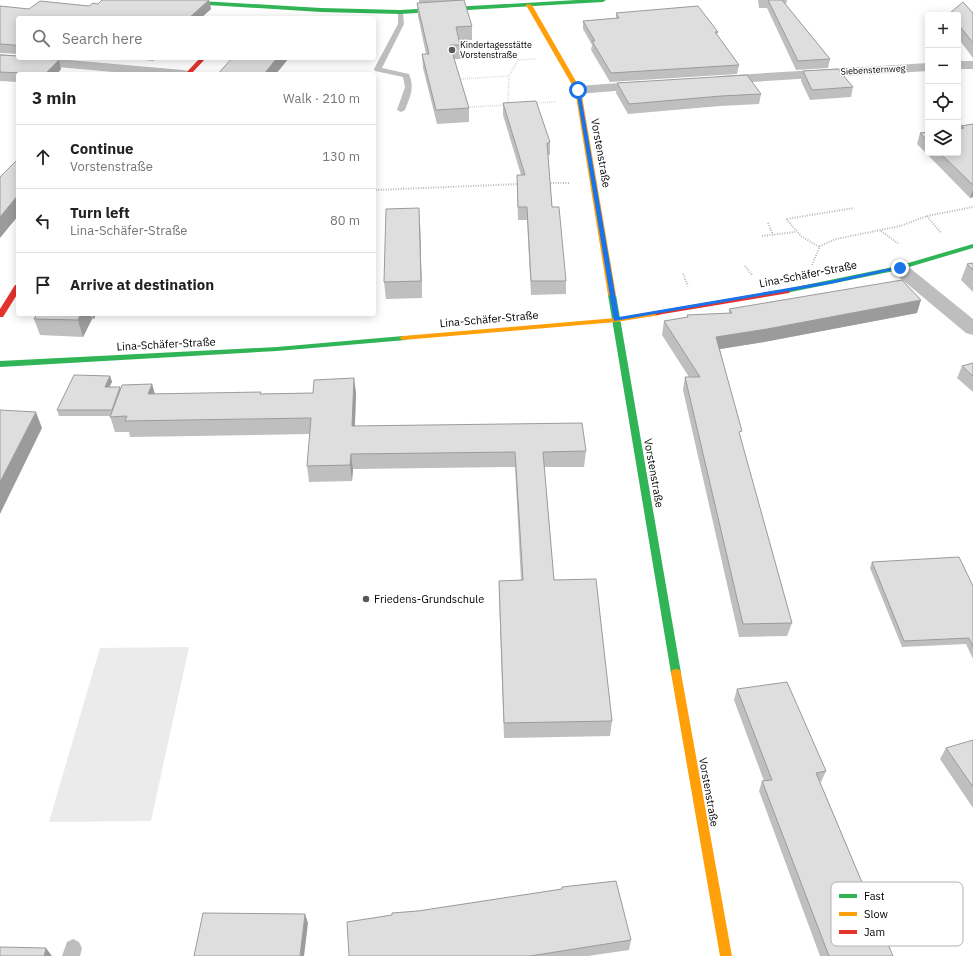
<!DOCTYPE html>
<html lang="en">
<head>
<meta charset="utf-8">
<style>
	body { margin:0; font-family:"IBM Plex Sans",sans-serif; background:#f2f2f2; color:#222 }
	.controls { position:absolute; right:12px; top:12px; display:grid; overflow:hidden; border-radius:4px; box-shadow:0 2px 10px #0003 }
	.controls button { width:36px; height:36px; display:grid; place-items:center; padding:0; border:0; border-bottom:1px solid #e0e0e0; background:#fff; color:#222; font:20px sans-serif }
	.stop { position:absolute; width:12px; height:12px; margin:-9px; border:3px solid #1a73e8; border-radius:50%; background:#fff }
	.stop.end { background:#1a73e8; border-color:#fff; box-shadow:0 1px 4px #0008 }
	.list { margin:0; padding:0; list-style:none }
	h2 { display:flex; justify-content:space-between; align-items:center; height:52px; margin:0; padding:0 16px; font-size:17px }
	h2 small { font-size:13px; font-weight:400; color:#767676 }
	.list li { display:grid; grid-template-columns:26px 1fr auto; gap:12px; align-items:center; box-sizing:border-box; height:64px; padding:0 16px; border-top:1px solid #e0e0e0 }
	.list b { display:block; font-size:15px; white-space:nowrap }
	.list p { margin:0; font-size:13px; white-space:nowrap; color:#767676 }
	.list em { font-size:13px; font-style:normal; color:#767676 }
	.icon { flex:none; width:22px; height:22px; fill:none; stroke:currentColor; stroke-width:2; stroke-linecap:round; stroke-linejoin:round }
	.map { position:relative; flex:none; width:973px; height:956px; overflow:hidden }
	.search { position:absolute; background:#fff; box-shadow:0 2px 10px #0003; left:16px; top:16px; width:360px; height:44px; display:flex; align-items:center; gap:10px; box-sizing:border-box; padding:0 14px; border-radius:4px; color:#767676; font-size:15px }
	.panel { position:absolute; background:#fff; box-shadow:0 2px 10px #0003; left:16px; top:72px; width:360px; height:244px; border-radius:4px }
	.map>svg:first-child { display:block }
	.green { fill:#ebebeb }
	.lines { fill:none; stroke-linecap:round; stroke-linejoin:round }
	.path-far1 { stroke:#b9b9b9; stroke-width:1.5; stroke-dasharray:0.5 1.5; stroke-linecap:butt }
	.path { stroke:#b9b9b9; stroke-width:2; stroke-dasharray:1 1.5; stroke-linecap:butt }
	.lane { fill:#bebebe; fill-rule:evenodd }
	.street { fill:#bebebe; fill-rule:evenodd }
	.fast { fill:#30b455; fill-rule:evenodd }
	.slow { fill:#ff9f0a; fill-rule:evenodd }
	.jam { fill:#e5322d; fill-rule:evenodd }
	.wall { fill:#bfbfbf }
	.shaded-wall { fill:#9b9b9b }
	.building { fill:#dedede; stroke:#9b9b9b }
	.route { fill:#1a73e8 }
	.poi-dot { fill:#595959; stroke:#fff; stroke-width:1.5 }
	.labels { text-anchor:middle; stroke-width:3; stroke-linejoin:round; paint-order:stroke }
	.far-poi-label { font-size:9px; fill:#000; stroke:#fff; text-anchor:start }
	.far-street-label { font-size:9px; fill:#000; stroke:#fff }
	.street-label { font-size:11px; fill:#000; stroke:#fff }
	.poi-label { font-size:11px; fill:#000; stroke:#fff; text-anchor:start }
	.key { fill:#fff; stroke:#b2b2b2; stroke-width:1 }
	.key-label { font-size:11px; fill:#000 }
</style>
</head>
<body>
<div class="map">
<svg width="973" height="956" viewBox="0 0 973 956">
	<rect width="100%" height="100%" fill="#fff"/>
	<!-- green -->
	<path class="green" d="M 189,647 L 151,821 L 49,822 L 100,648 Z"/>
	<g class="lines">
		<!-- path-far1 -->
		<g class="path-far1">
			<path d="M 459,79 L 509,76"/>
			<path d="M 533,103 L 556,102"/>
			<path d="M 508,104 L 509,76 L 518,60 L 536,59"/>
			<path d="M 470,107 L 506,105"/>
		</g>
		<!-- path -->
		<g class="path">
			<path d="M 548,183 L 569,183"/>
			<path d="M 374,192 L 376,190 L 519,184"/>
			<path d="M 927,216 L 941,233"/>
			<path d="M 768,223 L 773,235"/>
			<path d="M 881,231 L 899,244"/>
			<path d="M 762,236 L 795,232"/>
			<path d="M 819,247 L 801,236 L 786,219 L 854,208"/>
			<path d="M 812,265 L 820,246 L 836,239 L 900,226 L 927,216 L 973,207"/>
			<path d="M 745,266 L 752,275"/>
			<path d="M 683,274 L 688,286"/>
		</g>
		<!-- lane -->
		<g class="lane">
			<path d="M 398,11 L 403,12 L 404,24 L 382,68 L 409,74 C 415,88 410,97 405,110 L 401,112 L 397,110 L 405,87 L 403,77 L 375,71 L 374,69 L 398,24 Z"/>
			<path d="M 73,939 L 79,942 L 82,948 L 80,956 L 62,956 L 67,942 Z"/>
		</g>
		<!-- street -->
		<g class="street">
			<path d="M 0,54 L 18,56 L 18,58 L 46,58 L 183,70 L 188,71 L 190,74 L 136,74 L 0,62 Z"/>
			<rect x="958" y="61" width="15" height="8"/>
			<path d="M 928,63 L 928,71 L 719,84 L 714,83 L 712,80 L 714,77 L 719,76 Z"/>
			<path d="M 646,81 L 651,82 L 653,85 L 651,88 L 578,94 L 573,93 L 571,90 L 573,87 L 578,86 Z"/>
			<path d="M 899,263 L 905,264 L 973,319 L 973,335 L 966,333 L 893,272 L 890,268 L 893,264 Z"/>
		</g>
		<!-- fast -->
		<g class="fast">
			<path d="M 157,0 L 184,0 L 321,8 L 400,10 L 577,0 L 606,0 L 603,2 L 400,14 L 321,12 L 160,2 Z"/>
			<path d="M 973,244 L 973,248 L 899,270 L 786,293 L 782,291 L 786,289 L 898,266 Z"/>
			<path d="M 609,293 L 612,293 L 616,295 L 681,673 L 680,676 L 676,677 L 672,676 L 671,673 L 608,295 Z"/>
			<path d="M 403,336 L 406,336 L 407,338 L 406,340 L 277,351 L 0,367 L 0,361 L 277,347 Z"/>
		</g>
		<!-- slow -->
		<g class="slow">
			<path d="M 527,4 L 532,5 L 581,90 L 616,295 L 615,297 L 612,297 L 608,295 L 575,90 L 526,5 Z"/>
			<path d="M 657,311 L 660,311 L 660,315 L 616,322 L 403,340 L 399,338 L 403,336 L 616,318 Z"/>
			<path d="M 676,669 L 680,670 L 681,673 L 732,956 L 720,956 L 671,673 L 672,670 Z"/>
		</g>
		<!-- jam -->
		<g class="jam">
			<path d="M 200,58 L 206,58 L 191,74 L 185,74 Z"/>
			<path d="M 15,285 L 18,285 L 18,293 L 3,317 L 0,317 L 0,309 Z"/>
			<path d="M 786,289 L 790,291 L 789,293 L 657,315 L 653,313 L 657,311 Z"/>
		</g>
	</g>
	<!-- wall -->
	<g class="wall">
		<path d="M 209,0 L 211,9 L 201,18 L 18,18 L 18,54 L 0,53 L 0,6 L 29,9 L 89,6 L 98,4 Z"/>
		<path d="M 419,0 L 461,0 L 472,26 L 472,40 L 459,40 L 460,45 L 461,59 L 454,59 L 469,108 L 469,122 L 437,124 L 423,68 L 422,54 L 426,54 L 418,16 L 417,3 L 419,3 Z"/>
		<path d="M 758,0 L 787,0 L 786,5 L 830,59 L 828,68 L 796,70 L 767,8 L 759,8 Z"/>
		<path d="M 616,13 L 718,32 L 717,35 L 739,65 L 737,74 L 610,82 L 591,50 L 592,45 L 583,29 L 583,21 L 616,18 Z"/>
		<path d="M 950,13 L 973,13 L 973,58 L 958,38 L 958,15 L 950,15 Z"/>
		<path d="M 0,55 L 59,60 L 61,69 L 57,74 L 18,74 L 18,82 L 0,81 Z"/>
		<path d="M 55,58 L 71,58 L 71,59 Z"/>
		<path d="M 129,58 L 156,58 L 153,61 Z"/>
		<path d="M 803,71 L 853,87 L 851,97 L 810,100 L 801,81 Z"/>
		<path d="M 617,83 L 761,94 L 759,104 L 720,106 L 628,114 L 616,93 Z"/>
		<path d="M 503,103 L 550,142 L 550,155 L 548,155 L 552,207 L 566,281 L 566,294 L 531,295 L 527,220 L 518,220 L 517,188 L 517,175 L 521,175 L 503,115 Z"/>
		<path d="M 973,124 L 973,197 L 970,198 L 917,144 L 920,133 L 928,132 L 928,153 L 958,153 L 960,129 L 961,126 Z"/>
		<path d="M 420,223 L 422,298 L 386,299 L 384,282 Z"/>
		<path d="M 973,263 L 973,292 L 961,280 L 967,264 Z"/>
		<path d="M 729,309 L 917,313 L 764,342 L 720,349 L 740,437 L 792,623 L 787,636 L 739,637 L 683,390 L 685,377 L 689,377 L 662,335 L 664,321 L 687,317 L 687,315 L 729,313 Z"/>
		<path d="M 37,314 L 96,314 L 94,319 L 92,319 L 83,337 L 40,335 L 34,319 Z"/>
		<path d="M 973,363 L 973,392 L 957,378 L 962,366 Z"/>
		<path d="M 110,376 L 112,382 L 109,387 L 121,388 L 152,384 L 155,394 L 261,394 L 313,393 L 354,378 L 356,394 L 355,426 L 586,451 L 584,467 L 544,467 L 554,580 L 612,721 L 610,736 L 504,738 L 499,596 L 499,581 L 521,580 L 515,467 L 353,469 L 352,481 L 309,482 L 307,466 L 310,434 L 130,437 L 129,432 L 115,432 L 110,416 L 59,416 L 57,410 Z"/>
		<path d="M 872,562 L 973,586 L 973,659 L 966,644 L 902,647 L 870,568 Z"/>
		<path d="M 737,689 L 826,771 L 821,782 L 820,782 L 893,956 L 820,956 L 759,791 L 762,781 L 764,781 L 734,700 Z"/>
		<path d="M 973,740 L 973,808 L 940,759 L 946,748 Z"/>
		<path d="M 562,887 L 631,940 L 629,950 L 588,956 L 349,956 L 392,915 L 562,889 Z"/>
	</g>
	<!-- shaded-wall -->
	<g class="shaded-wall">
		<path d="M 209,0 L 211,9 L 201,18 L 189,18 Z"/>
		<path d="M 152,58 L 156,58 L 153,61 Z"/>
		<path d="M 277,58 L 289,58 L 276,74 L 264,74 Z"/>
		<path d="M 59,60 L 61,69 L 57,74 L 45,74 Z"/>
		<path d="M 973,189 L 973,197 L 970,198 Z"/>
		<path d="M 18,195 L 18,216 L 0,238 L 0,217 Z"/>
		<path d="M 419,208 L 420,223 L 422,298 L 421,281 Z"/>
		<path d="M 921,300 L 917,313 L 764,342 L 714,350 L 716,337 Z"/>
		<path d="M 81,314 L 90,314 L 92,319 L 83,337 L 78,320 Z"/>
		<path d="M 92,314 L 96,314 L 94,319 Z"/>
		<path d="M 110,376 L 112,382 L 106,393 L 105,387 Z"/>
		<path d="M 354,378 L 356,394 L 354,442 L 352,426 Z"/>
		<path d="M 152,384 L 156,399 L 148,394 Z"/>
		<path d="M 36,412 L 42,428 L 0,514 L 0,482 Z"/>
		<path d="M 351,454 L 353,469 L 352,481 L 350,465 Z"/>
		<path d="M 305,914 L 308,923 L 304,956 L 300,956 Z"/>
		<path d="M 46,948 L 52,956 L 44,956 Z"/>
	</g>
	<!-- building -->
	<g class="building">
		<path d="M 102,0 L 209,0 L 189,18 L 18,18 L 18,47 L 17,47 L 15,45 L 0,44 L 0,6 L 29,9 L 40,1 L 89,6 L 93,3 L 98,4 Z"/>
		<path d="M 464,0 L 472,26 L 456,27 L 460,45 L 450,45 L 469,108 L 436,110 L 422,54 L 429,54 L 417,3 Z"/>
		<path d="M 768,0 L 782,0 L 830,59 L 798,61 Z"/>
		<path d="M 963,2 L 973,13 L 973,43 L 958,24 L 958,15 L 951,15 L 950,13 Z"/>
		<path d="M 698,6 L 718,32 L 715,32 L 739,65 L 611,73 L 592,41 L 595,41 L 583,21 L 619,18 L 616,13 Z"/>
		<path d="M 0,55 L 18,56 L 18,58 L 39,58 L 59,60 L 45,74 L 0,72 Z"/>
		<path d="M 232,58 L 277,58 L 264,74 L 218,74 Z"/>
		<path d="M 838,69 L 853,87 L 812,90 L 803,71 Z"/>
		<path d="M 747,75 L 761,94 L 721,96 L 629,104 L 617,83 Z"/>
		<path d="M 536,101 L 550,142 L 547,143 L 552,207 L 559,207 L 566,281 L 531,281 L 527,207 L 518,207 L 517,175 L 525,175 L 503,103 Z"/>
		<path d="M 973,124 L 973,185 L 940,153 L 958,153 L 958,129 L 964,128 L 961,126 Z"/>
		<path d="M 928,132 L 928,141 L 920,133 Z"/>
		<path d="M 18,159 L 18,195 L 0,217 L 0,177 Z"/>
		<path d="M 419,208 L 421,281 L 384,282 L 386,209 Z"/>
		<path d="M 973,263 L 973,270 L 967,264 Z"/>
		<path d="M 902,280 L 921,300 L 767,329 L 716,337 L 742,431 L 739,432 L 792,623 L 743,624 L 685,377 L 700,377 L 664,321 L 688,317 L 687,315 L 732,313 L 729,309 Z"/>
		<path d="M 37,314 L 81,314 L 78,320 L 34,319 Z"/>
		<path d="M 973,363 L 973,376 L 962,366 Z"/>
		<path d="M 74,375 L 110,376 L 105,387 L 120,387 L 112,410 L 57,410 Z"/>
		<path d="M 354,378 L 352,426 L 582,423 L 586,451 L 543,452 L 554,580 L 596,579 L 612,721 L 504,723 L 499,581 L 523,580 L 515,452 L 351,454 L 350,465 L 307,466 L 311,418 L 125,421 L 127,416 L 110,417 L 122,385 L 152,384 L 148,394 L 261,392 L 260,394 L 313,393 L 314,380 Z"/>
		<path d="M 0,410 L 36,412 L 0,482 Z"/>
		<path d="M 959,557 L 973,586 L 973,647 L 969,638 L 904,641 L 872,562 Z"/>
		<path d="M 787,682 L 826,771 L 816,773 L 893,956 L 829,956 L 762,781 L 772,780 L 737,689 Z"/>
		<path d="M 973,740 L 973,787 L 946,748 Z"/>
		<path d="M 616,881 L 631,940 L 530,956 L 349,956 L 347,922 L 392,915 L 392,913 L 418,911 L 562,889 L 562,887 Z"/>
		<path d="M 203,913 L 305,914 L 300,956 L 194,956 Z"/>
		<path d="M 0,947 L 46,948 L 44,956 L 0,956 Z"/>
	</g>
	<!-- route -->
	<path class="route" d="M 576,89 L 580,90 L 619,317 L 830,281 L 900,266 L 902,268 L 830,284 L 614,321 Z"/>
	<!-- markers -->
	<g class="poi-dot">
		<circle cx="452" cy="50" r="4"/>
		<circle cx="366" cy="599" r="4"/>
	</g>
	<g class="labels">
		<!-- far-poi labels -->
		<g class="far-poi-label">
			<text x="460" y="48">Kindertagesstätte<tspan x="460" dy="10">Vorstenstraße</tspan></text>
		</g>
		<!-- far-street labels -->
		<g class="far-street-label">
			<text transform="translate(873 70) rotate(-3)" y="3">Siebensternweg</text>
		</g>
		<!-- street labels -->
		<g class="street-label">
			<text transform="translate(601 153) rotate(80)" y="4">Vorstenstraße</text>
			<text transform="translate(808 274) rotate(-11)" y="4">Lina-Schäfer-Straße</text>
			<text transform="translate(489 319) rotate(-5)" y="4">Lina-Schäfer-Straße</text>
			<text transform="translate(166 344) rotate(-3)" y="4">Lina-Schäfer-Straße</text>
			<text transform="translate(654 473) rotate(80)" y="4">Vorstenstraße</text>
			<text transform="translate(709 792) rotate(80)" y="4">Vorstenstraße</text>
		</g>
		<!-- poi labels -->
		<g class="poi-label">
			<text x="374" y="603">Friedens-Grundschule</text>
		</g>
	</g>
	<!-- legend -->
	<rect x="831" y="882" width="132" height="64" rx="6" class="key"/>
	<rect x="839" y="894" width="18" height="4" fill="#30b455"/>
	<rect x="839" y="912" width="18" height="4" fill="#ff9f0a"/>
	<rect x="839" y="930" width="18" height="4" fill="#e5322d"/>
	<g class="key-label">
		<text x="864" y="900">Fast</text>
		<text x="864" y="918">Slow</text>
		<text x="864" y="936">Jam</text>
	</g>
</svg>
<div class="controls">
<button>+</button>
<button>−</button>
<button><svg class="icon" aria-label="locate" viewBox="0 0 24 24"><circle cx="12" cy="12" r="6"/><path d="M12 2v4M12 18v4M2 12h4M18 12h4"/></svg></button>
<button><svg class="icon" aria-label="layers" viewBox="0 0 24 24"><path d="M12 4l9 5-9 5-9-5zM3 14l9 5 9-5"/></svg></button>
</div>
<div class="stop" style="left:578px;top:90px"></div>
<div class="stop end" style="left:900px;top:268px"></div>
<div class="search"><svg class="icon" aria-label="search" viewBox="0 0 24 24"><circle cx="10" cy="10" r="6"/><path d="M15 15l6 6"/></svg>Search here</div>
<section class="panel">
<h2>3 min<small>Walk · 210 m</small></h2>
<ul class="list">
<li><svg class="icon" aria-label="ahead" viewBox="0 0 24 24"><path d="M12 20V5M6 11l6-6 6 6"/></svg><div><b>Continue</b><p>Vorstenstraße</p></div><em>130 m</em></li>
<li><svg class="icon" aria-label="left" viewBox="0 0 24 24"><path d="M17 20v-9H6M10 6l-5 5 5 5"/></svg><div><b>Turn left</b><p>Lina-Schäfer-Straße</p></div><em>80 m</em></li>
<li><svg class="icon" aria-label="arrive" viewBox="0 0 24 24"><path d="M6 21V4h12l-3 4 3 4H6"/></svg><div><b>Arrive at destination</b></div></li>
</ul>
</section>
</div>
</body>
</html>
